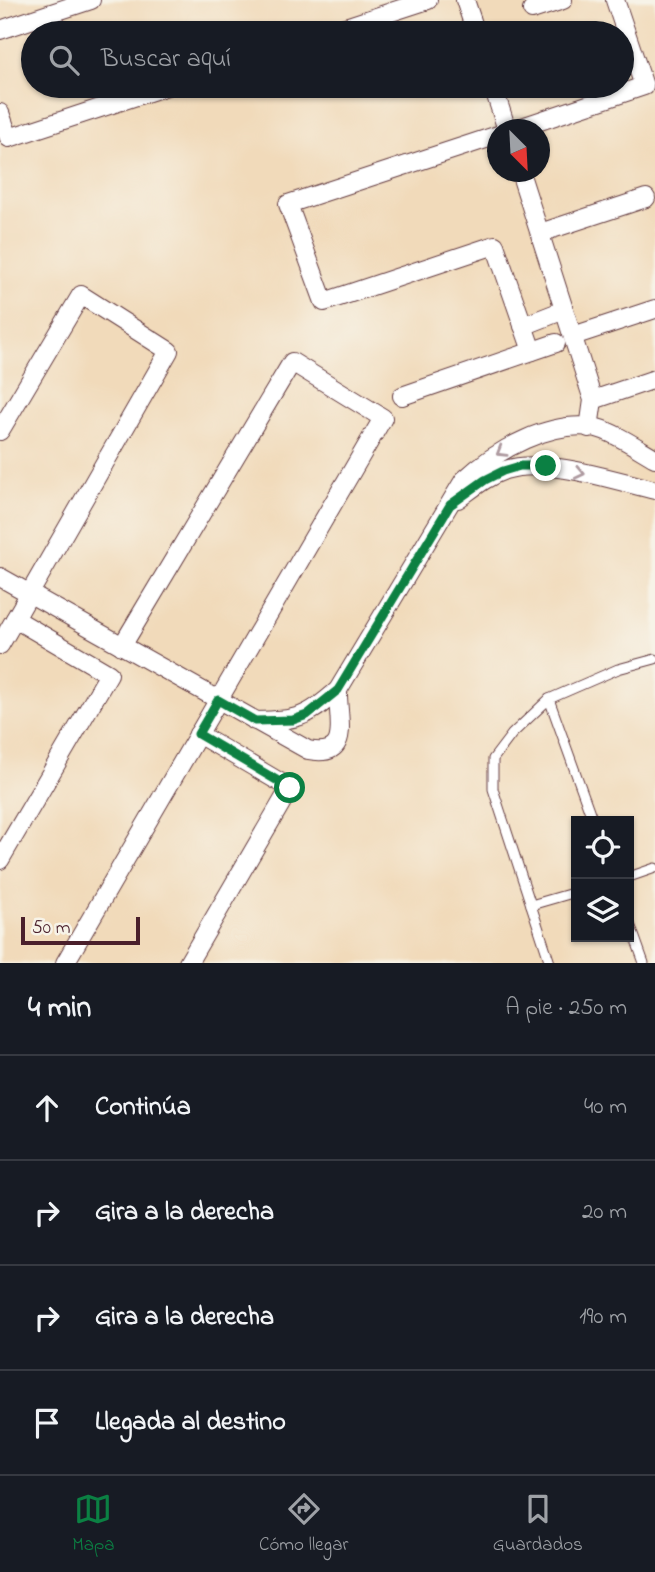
<!DOCTYPE html>
<html lang="es">
<head>
<meta charset="utf-8">
<style>
	body { margin:0; font-family:"Indie Flower",sans-serif; background:#242831; color:#f1f3f6 }
	.controls { position:absolute; right:21px; bottom:21px; display:grid; overflow:hidden; border-radius:0px; box-shadow:0 2px 5px #0004 }
	.controls button { width:63px; height:63px; display:grid; place-items:center; padding:0; border:0; border-bottom:2px solid #363941; background:#171b24; color:#f1f3f6; font:35px sans-serif }
	.compass { position:absolute; left:487px; top:119px; width:63px; height:63px; border-radius:50%; background:#171b24; box-shadow:0 2px 5px #0004; rotate:156deg }
	.scale { position:absolute; left:21px; bottom:18px; width:119px; box-sizing:border-box; padding-left:7px; border:4px solid #4a1f2b; border-top:0; font-size:19px; line-height:24px; white-space:nowrap; color:#4a1f2b; -webkit-text-stroke:5px #f7f3e8; paint-order:stroke }
	.stop { position:absolute; width:21px; height:21px; margin:-16px; border:5px solid #0b8043; border-radius:50%; background:#fff }
	.stop.end { background:#0b8043; border-color:#fff; box-shadow:0 2px 7px #0008 }
	.list { margin:0; padding:0; list-style:none }
	h2 { display:flex; justify-content:space-between; align-items:center; height:91px; margin:0; padding:0 28px; font-size:30px }
	h2 small { font-size:23px; font-weight:400; color:#9ea1a6 }
	.list li { display:grid; grid-template-columns:46px 1fr auto; gap:21px; align-items:center; box-sizing:border-box; height:105px; padding:0 28px; border-top:2px solid #363941 }
	.list b { display:block; font-size:26px; white-space:nowrap }
	.list em { font-size:23px; font-style:normal; color:#9ea1a6 }
	.icon { flex:none; width:38px; height:38px; fill:none; stroke:currentColor; stroke-width:2; stroke-linecap:round; stroke-linejoin:round }
	.map { position:relative; flex:none; width:655px; height:963px; overflow:hidden }
	.search { position:absolute; background:#171b24; box-shadow:0 2px 5px #0004; left:21px; right:21px; top:21px; height:77px; display:flex; align-items:center; gap:18px; box-sizing:border-box; padding:0 24px; border-radius:38px; color:#9ea1a6; font-size:26px }
	.sheet { height:511px; background:#171b24 }
	nav { display:flex; justify-content:space-around; align-items:center; box-sizing:border-box; height:98px; border-top:2px solid #363941; background:#171b24; font-size:19px; color:#9ea1a6 }
	nav a { display:grid; justify-items:center; gap:4px }
	nav .on { color:#0b8043 }
	.map>svg:first-child { display:block }
	.lines { fill:none; stroke-linecap:round; stroke-linejoin:round }
	.lane-casing { stroke:#633b40; stroke-width:11 }
	.street-casing { stroke:#633b40; stroke-width:20 }
	.lane { stroke:#fff; stroke-width:9 }
	.street { stroke:#fff; stroke-width:18 }
	.oneway { stroke:#ae9aa0 }
	.route { stroke:#0b8043; stroke-width:9 }
</style>
</head>
<body>
<div class="map">
<svg width="655" height="963" viewBox="0 0 655 963">
	<rect width="100%" height="100%" fill="#f7f3e8"/>
	<filter id="ink" filterUnits="userSpaceOnUse"><feTurbulence type="fractalNoise" baseFrequency=".0143" numOctaves="2"/><feDisplacementMap in="SourceGraphic" scale="14" xChannelSelector="R" yChannelSelector="G"/><feConvolveMatrix kernelMatrix="1 2 1 2 8 2 1 2 1" color-interpolation-filters="sRGB"/></filter>
	<filter id="wash" filterUnits="userSpaceOnUse"><feTurbulence type="fractalNoise" baseFrequency=".00686" numOctaves="4" result="noise"/><feDisplacementMap in="SourceGraphic" scale="28" xChannelSelector="R" yChannelSelector="G"/><feGaussianBlur stdDeviation="1.57" result="paint"/><feColorMatrix in="noise" values="0 0 0 0 0 0 0 0 0 0 0 0 0 0 0 0 0 1.4 0 .05"/><feComposite in="paint" operator="in"/></filter>
	<g filter="url(#wash)">
		<rect width="100%" height="100%" fill="#f1daba"/>
	</g>
	<g filter="url(#ink)">
		<g class="lines">
			<defs>
				<g id="lane">
					<path d="M 549,699 L 593,821"/>
					<path d="M 629,877 L 655,868"/>
					<path d="M 531,905 L 576,892"/>
					<path d="M 629,921 L 644,963"/>
					<path d="M 550,963 L 493,789 L 493,759 L 512,734 L 549,699 L 618,669 L 655,659"/>
				</g>
				<g id="street">
					<path d="M 465,0 L 476,33"/>
					<path d="M 532,10 L 563,0"/>
					<path d="M 0,30 L 91,0"/>
					<path d="M 327,33 L 428,0"/>
					<path d="M 493,86 L 507,130"/>
					<path d="M 0,113 L 9,138 L 167,86"/>
					<path d="M 513,130 L 644,86 L 615,0"/>
					<path d="M 498,135 L 288,204 L 324,302 L 495,245 L 532,351"/>
					<path d="M 520,172 L 593,400 L 589,428"/>
					<path d="M 540,233 L 646,198"/>
					<path d="M 523,326 L 564,310"/>
					<path d="M 573,336 L 655,309"/>
					<path d="M 402,396 L 556,343"/>
					<path d="M 593,400 L 655,379"/>
					<path d="M 0,431 L 81,295 L 169,351 L 0,645"/>
					<path d="M 458,499 C 473,488 487,476 505,470 C 545,457 613,480 655,490"/>
					<path d="M 0,577 L 308,750 C 353,759 337,719 338,690"/>
					<path d="M 255,721 C 297,720 306,719 338,690 L 464,480 C 496,450 551,419 597,428 C 614,432 639,449 655,458"/>
					<path d="M 0,860 L 109,674 L 15,619"/>
					<path d="M 65,963 L 383,418 L 292,362 L 122,646"/>
					<path d="M 188,963 L 290,788 L 198,734"/>
				</g>
			</defs>
			<!-- lane casing -->
			<use href="#lane" class="lane-casing"/>
			<!-- street casing -->
			<use href="#street" class="street-casing"/>
			<!-- lane -->
			<use href="#lane" class="lane"/>
			<!-- street -->
			<use href="#street" class="street"/>
		</g>
		<!-- one-way arrows -->
		<defs><path id="oneway-chevron" d="M-2-3.5L2.5 0L-2 3.5" fill="none" stroke-width="1.6" stroke-linecap="round" stroke-linejoin="round" transform="scale(1.75)"/></defs>
		<g class="oneway">
			<use href="#oneway-chevron" transform="translate(501 452) rotate(149)"/>
			<use href="#oneway-chevron" transform="translate(580 473) rotate(12)"/>
		</g>
	</g>
	<g class="lines" filter="url(#ink)">
		<!-- route -->
		<path class="route" d="M 290,788 L 198,734 L 218,700 L 255,721 L 293,720 L 307,715 L 338,690 L 450,505 L 485,480 L 503,471 L 520,466 L 546,466"/>
	</g>
</svg>
<div class="controls">
<button><svg class="icon" aria-label="locate" viewBox="0 0 24 24"><circle cx="12" cy="12" r="6"/><path d="M12 2v4M12 18v4M2 12h4M18 12h4"/></svg></button>
<button><svg class="icon" aria-label="layers" viewBox="0 0 24 24"><path d="M12 4l9 5-9 5-9-5zM3 14l9 5 9-5"/></svg></button>
</div>
<svg class="compass" viewBox="-18 -18 36 36"><path d="M0-13l5 13h-10z" fill="#e53935"/><path d="M0 13l5-13h-10z" fill="#9ea1a6"/></svg>
<div class="scale">50 m</div>
<div class="stop" style="left:290px;top:788px"></div>
<div class="stop end" style="left:546px;top:466px"></div>
<div class="search"><svg class="icon" aria-label="search" viewBox="0 0 24 24"><circle cx="10" cy="10" r="6"/><path d="M15 15l6 6"/></svg>Buscar aquí</div>
</div>
<section class="sheet">
<h2>4 min<small>A pie · 250 m</small></h2>
<ul class="list">
<li><svg class="icon" aria-label="ahead" viewBox="0 0 24 24"><path d="M12 20V5M6 11l6-6 6 6"/></svg><div><b>Continúa</b></div><em>40 m</em></li>
<li><svg class="icon" aria-label="right" viewBox="0 0 24 24"><path d="M7 20v-9h11M14 6l5 5-5 5"/></svg><div><b>Gira a la derecha</b></div><em>20 m</em></li>
<li><svg class="icon" aria-label="right" viewBox="0 0 24 24"><path d="M7 20v-9h11M14 6l5 5-5 5"/></svg><div><b>Gira a la derecha</b></div><em>190 m</em></li>
<li><svg class="icon" aria-label="arrive" viewBox="0 0 24 24"><path d="M6 21V4h12l-3 4 3 4H6"/></svg><div><b>Llegada al destino</b></div></li>
</ul>
</section>
<nav>
<a class="on"><svg class="icon" aria-label="map" viewBox="0 0 24 24"><path d="M3 6l6-2 6 2 6-2v14l-6 2-6-2-6 2zM9 4v14M15 6v14"/></svg>Mapa</a>
<a><svg class="icon" aria-label="directions" viewBox="0 0 24 24"><path d="M12 3l9 9-9 9-9-9zM9 14v-3h6M13 9l2 2-2 2"/></svg>Cómo llegar</a>
<a><svg class="icon" aria-label="saved" viewBox="0 0 24 24"><path d="M7 4h10v16l-5-4-5 4z"/></svg>Guardados</a>
</nav>
</body>
</html>
